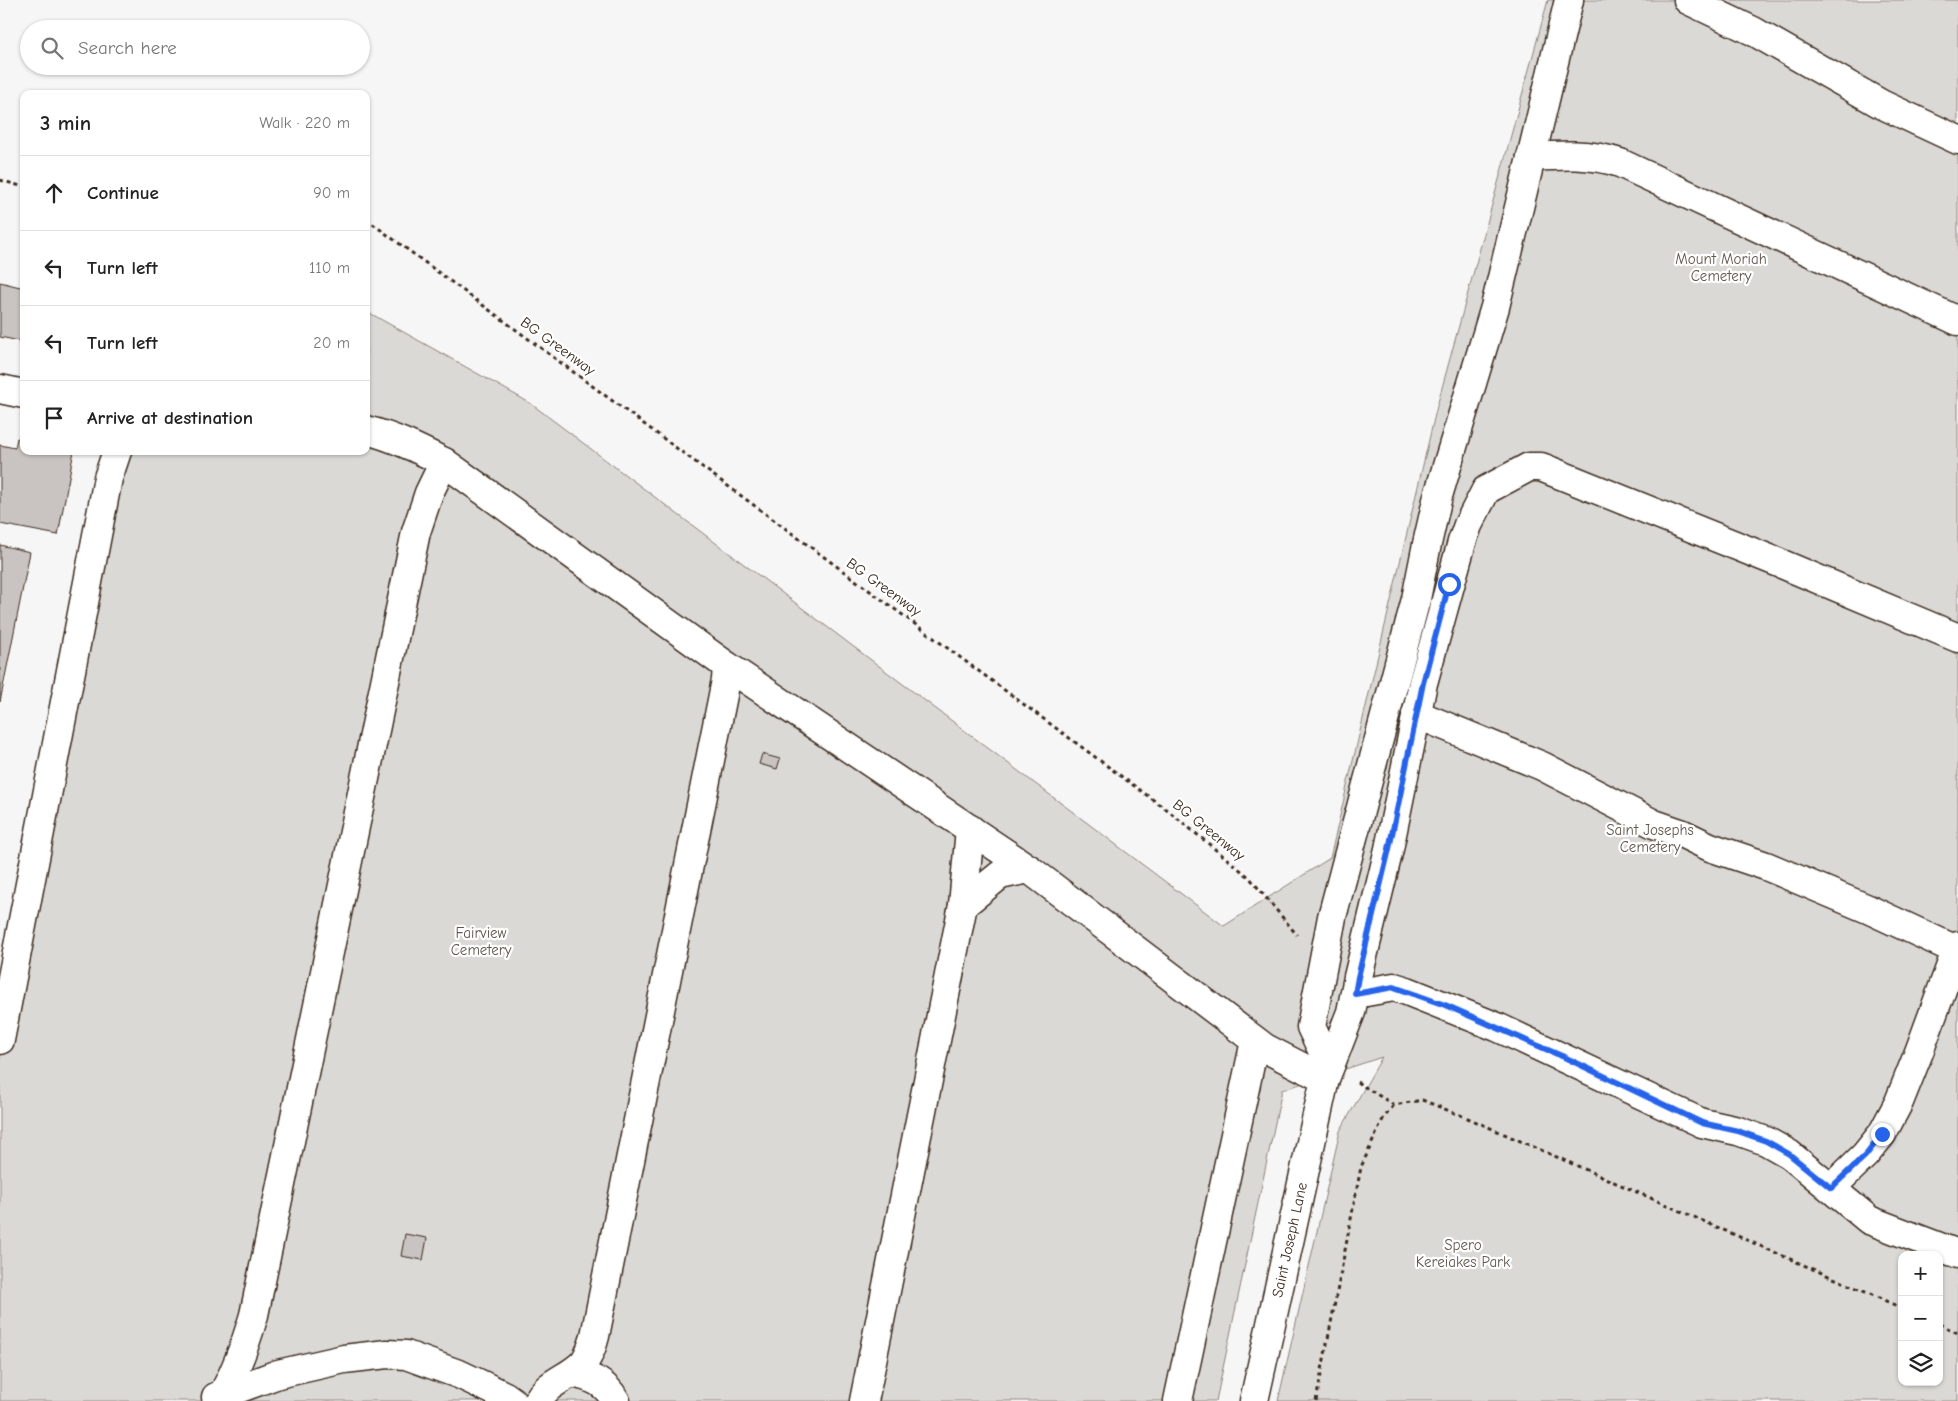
<!DOCTYPE html>
<html lang="en">
<head>
<meta charset="utf-8">
<style>
	body { margin:0; font-family:"Comic Neue",sans-serif; background:#f6f6f6; color:#222 }
	.controls { position:absolute; right:15px; bottom:15px; display:grid; overflow:hidden; border-radius:10px; box-shadow:0 1px 4px #0004 }
	.controls button { width:45px; height:45px; display:grid; place-items:center; padding:0; border:0; border-bottom:1px solid #e0e0e0; background:#fff; color:#222; font:25px sans-serif }
	.stop { position:absolute; width:15px; height:15px; margin:-11px; border:4px solid #2563eb; border-radius:50%; background:#fff }
	.stop.end { background:#2563eb; border-color:#fff; box-shadow:0 1px 5px #0008 }
	.list { margin:0; padding:0; list-style:none }
	h2 { display:flex; justify-content:space-between; align-items:center; height:65px; margin:0; padding:0 20px; font-size:21px }
	h2 small { font-size:16px; font-weight:400; color:#767676 }
	.list li { display:grid; grid-template-columns:32px 1fr auto; gap:15px; align-items:center; box-sizing:border-box; height:75px; padding:0 20px; border-top:1px solid #e0e0e0 }
	.list b { display:block; font-size:19px; white-space:nowrap }
	.list em { font-size:16px; font-style:normal; color:#767676 }
	.icon { flex:none; width:28px; height:28px; fill:none; stroke:currentColor; stroke-width:2; stroke-linecap:round; stroke-linejoin:round }
	.map { position:relative; flex:none; width:1958px; height:1401px; overflow:hidden }
	.search { position:absolute; background:#fff; box-shadow:0 1px 4px #0004; left:20px; top:20px; width:350px; height:55px; display:flex; align-items:center; gap:12px; box-sizing:border-box; padding:0 18px; border-radius:28px; color:#767676; font-size:19px }
	.panel { position:absolute; background:#fff; box-shadow:0 1px 4px #0004; left:20px; top:90px; width:350px; height:365px; border-radius:10px }
	.map>svg:first-child { display:block }
	.green { fill:#dbd9d6; stroke:#8b827a; fill-rule:evenodd }
	.building { fill:#c9c3c1; stroke:#3b2a1e }
	.lines { fill:none; stroke-linecap:round; stroke-linejoin:round }
	.minor-casing { stroke:#3b2a1e; stroke-width:31 }
	.path { stroke:#3b2a1e; stroke-width:3; stroke-dasharray:4 4; stroke-linecap:butt }
	.minor { stroke:#fff; stroke-width:28 }
	.route { stroke:#2563eb; stroke-width:6 }
	.labels { text-anchor:middle; stroke-width:4.5; stroke-linejoin:round; paint-order:stroke }
	.park-label { font-size:15px; fill:#63564c; stroke:#fff }
	.street-label { font-size:15px; fill:#3b2a1e; stroke:#fff }
</style>
</head>
<body>
<div class="map">
<svg width="1958" height="1401" viewBox="0 0 1958 1401">
	<rect width="100%" height="100%" fill="#f7f6f6"/>
	<filter id="ink" filterUnits="userSpaceOnUse"><feTurbulence type="fractalNoise" baseFrequency=".02" numOctaves="2"/><feDisplacementMap in="SourceGraphic" scale="10" xChannelSelector="R" yChannelSelector="G"/><feConvolveMatrix kernelMatrix="1 2 1 2 8 2 1 2 1" color-interpolation-filters="sRGB"/></filter>
	<g filter="url(#ink)">
		<!-- green -->
		<path class="green" d="M 1548,0 L 1958,0 L 1958,1401 L 1278,1401 L 1340,1131 L 1382,1057 L 1282,1090 L 1216,1401 L 0,1401 L 0,1001 L 110,451 L 366,451 L 366,311 L 530,403 L 1224,926 L 1330,858 L 1437,406 ZM 1902,1255 L 1939,1255 L 1939,1382 L 1902,1382 Z"/>
		<!-- building -->
		<g class="building">
			<path d="M 0,282 L 24,288 L 24,342 L 0,337 Z"/>
			<path d="M 17,438 L 24,440 L 24,451 L 74,451 L 58,535 L 0,524 L 0,445 L 15,448 Z"/>
			<path d="M 0,545 L 30,552 L 0,702 Z"/>
			<path d="M 762,754 L 780,759 L 777,769 L 759,764 Z"/>
			<path d="M 405,1234 L 427,1238 L 423,1260 L 401,1256 Z"/>
		</g>
		<g class="lines">
			<defs>
				<g id="minor">
					<path d="M 1688,0 L 1753,31 L 1881,104 L 1958,140"/>
					<path d="M 1531,157 C 1561,155 1590,153 1620,163 L 1958,321"/>
					<path d="M 0,389 L 24,394"/>
					<path d="M 366,430 C 394,437 418,449 444,462 L 727,666 L 1029,869 L 1265,1048 L 1325,1079"/>
					<path d="M 1416,714 L 1542,766 L 1654,824 L 1683,834 L 1710,847 L 1766,866 L 1868,909 L 1956,950"/>
					<path d="M 963,905 L 1000,875 L 1029,869"/>
					<path d="M 1355,994 L 1394,987 L 1407,991 L 1497,1027 L 1702,1123 L 1738,1131 L 1766,1141 L 1789,1154 L 1869,1220 L 1958,1254"/>
					<path d="M 0,1040 L 108,478 L 117,451"/>
					<path d="M 1330,1066 L 1311,1027 L 1332,917 L 1416,599 L 1427,544 L 1438,496 L 1495,307 L 1569,0"/>
					<path d="M 1831,1188 L 1865,1155 L 1882,1134 L 1899,1102 L 1919,1052 L 1958,946"/>
					<path d="M 572,1373 C 592,1377 605,1382 616,1401"/>
					<path d="M 216,1397 L 278,1374 L 344,1359 L 387,1354 L 406,1355 L 461,1375 L 505,1396 L 512,1401"/>
					<path d="M 219,1401 C 235,1374 245,1346 254,1315 L 416,532 L 429,493 L 444,462"/>
					<path d="M 538,1401 C 546,1382 572,1377 585,1361 C 590,1353 593,1344 595,1336 L 726,680 L 727,666"/>
					<path d="M 864,1401 L 963,905 L 970,829"/>
					<path d="M 1178,1401 L 1255,1041"/>
					<path id="s1" d="M 1254,1401 L 1325,1079 L 1351,1012 L 1358,977 L 1389,849 L 1423,683 L 1462,542 L 1468,525 L 1486,490 L 1529,467 L 1541,467 L 1777,562 L 1958,638"/>
				</g>
			</defs>
			<!-- minor casing -->
			<use href="#minor" class="minor-casing"/>
			<!-- path -->
			<g class="path">
				<path d="M 0,180 L 24,187"/>
				<path d="M 366,219 L 1171,813 L 1249,877 L 1297,935"/>
				<path d="M 1357,1082 L 1394,1105 L 1422,1100 L 1470,1119 L 1902,1308"/>
				<path d="M 1939,1324 L 1958,1333"/>
				<path d="M 1316,1401 L 1361,1167 L 1383,1119 L 1394,1105"/>
			</g>
			<!-- minor -->
			<use href="#minor" class="minor"/>
		</g>
	</g>
	<g class="lines" filter="url(#ink)">
		<!-- route -->
		<path class="route" d="M 1449,584 L 1423,683 L 1389,849 L 1358,977 L 1355,994 L 1394,987 L 1445,1005 L 1564,1057 L 1702,1123 L 1738,1131 L 1766,1141 L 1789,1154 L 1831,1188 L 1866,1155 L 1882,1134"/>
	</g>
	<g class="labels">
		<!-- park labels -->
		<g class="park-label">
			<text x="1721" y="264">Mount Moriah<tspan x="1721" dy="17">Cemetery</tspan></text>
			<text x="1650" y="835">Saint Josephs<tspan x="1650" dy="17">Cemetery</tspan></text>
			<text x="481" y="938">Fairview<tspan x="481" dy="17">Cemetery</tspan></text>
			<text x="1463" y="1250">Spero<tspan x="1463" dy="17">Kereiakes Park</tspan></text>
		</g>
		<!-- street labels -->
		<g class="street-label">
			<text transform="translate(558 346) rotate(36)" y="5">BG Greenway</text>
			<text transform="translate(884 587) rotate(36)" y="5">BG Greenway</text>
			<text transform="translate(1209 830) rotate(39)" y="5">BG Greenway</text>
			<text dy="5" stroke="none"><textPath href="#s1" startOffset="165">Saint Joseph Lane</textPath></text>
		</g>
	</g>
</svg>
<div class="controls">
<button>+</button>
<button>−</button>
<button><svg class="icon" aria-label="layers" viewBox="0 0 24 24"><path d="M12 4l9 5-9 5-9-5zM3 14l9 5 9-5"/></svg></button>
</div>
<div class="stop" style="left:1449px;top:584px"></div>
<div class="stop end" style="left:1882px;top:1134px"></div>
<div class="search"><svg class="icon" aria-label="search" viewBox="0 0 24 24"><circle cx="10" cy="10" r="6"/><path d="M15 15l6 6"/></svg>Search here</div>
<section class="panel">
<h2>3 min<small>Walk · 220 m</small></h2>
<ul class="list">
<li><svg class="icon" aria-label="ahead" viewBox="0 0 24 24"><path d="M12 20V5M6 11l6-6 6 6"/></svg><div><b>Continue</b></div><em>90 m</em></li>
<li><svg class="icon" aria-label="left" viewBox="0 0 24 24"><path d="M17 20v-9H6M10 6l-5 5 5 5"/></svg><div><b>Turn left</b></div><em>110 m</em></li>
<li><svg class="icon" aria-label="left" viewBox="0 0 24 24"><path d="M17 20v-9H6M10 6l-5 5 5 5"/></svg><div><b>Turn left</b></div><em>20 m</em></li>
<li><svg class="icon" aria-label="arrive" viewBox="0 0 24 24"><path d="M6 21V4h12l-3 4 3 4H6"/></svg><div><b>Arrive at destination</b></div></li>
</ul>
</section>
</div>
</body>
</html>
